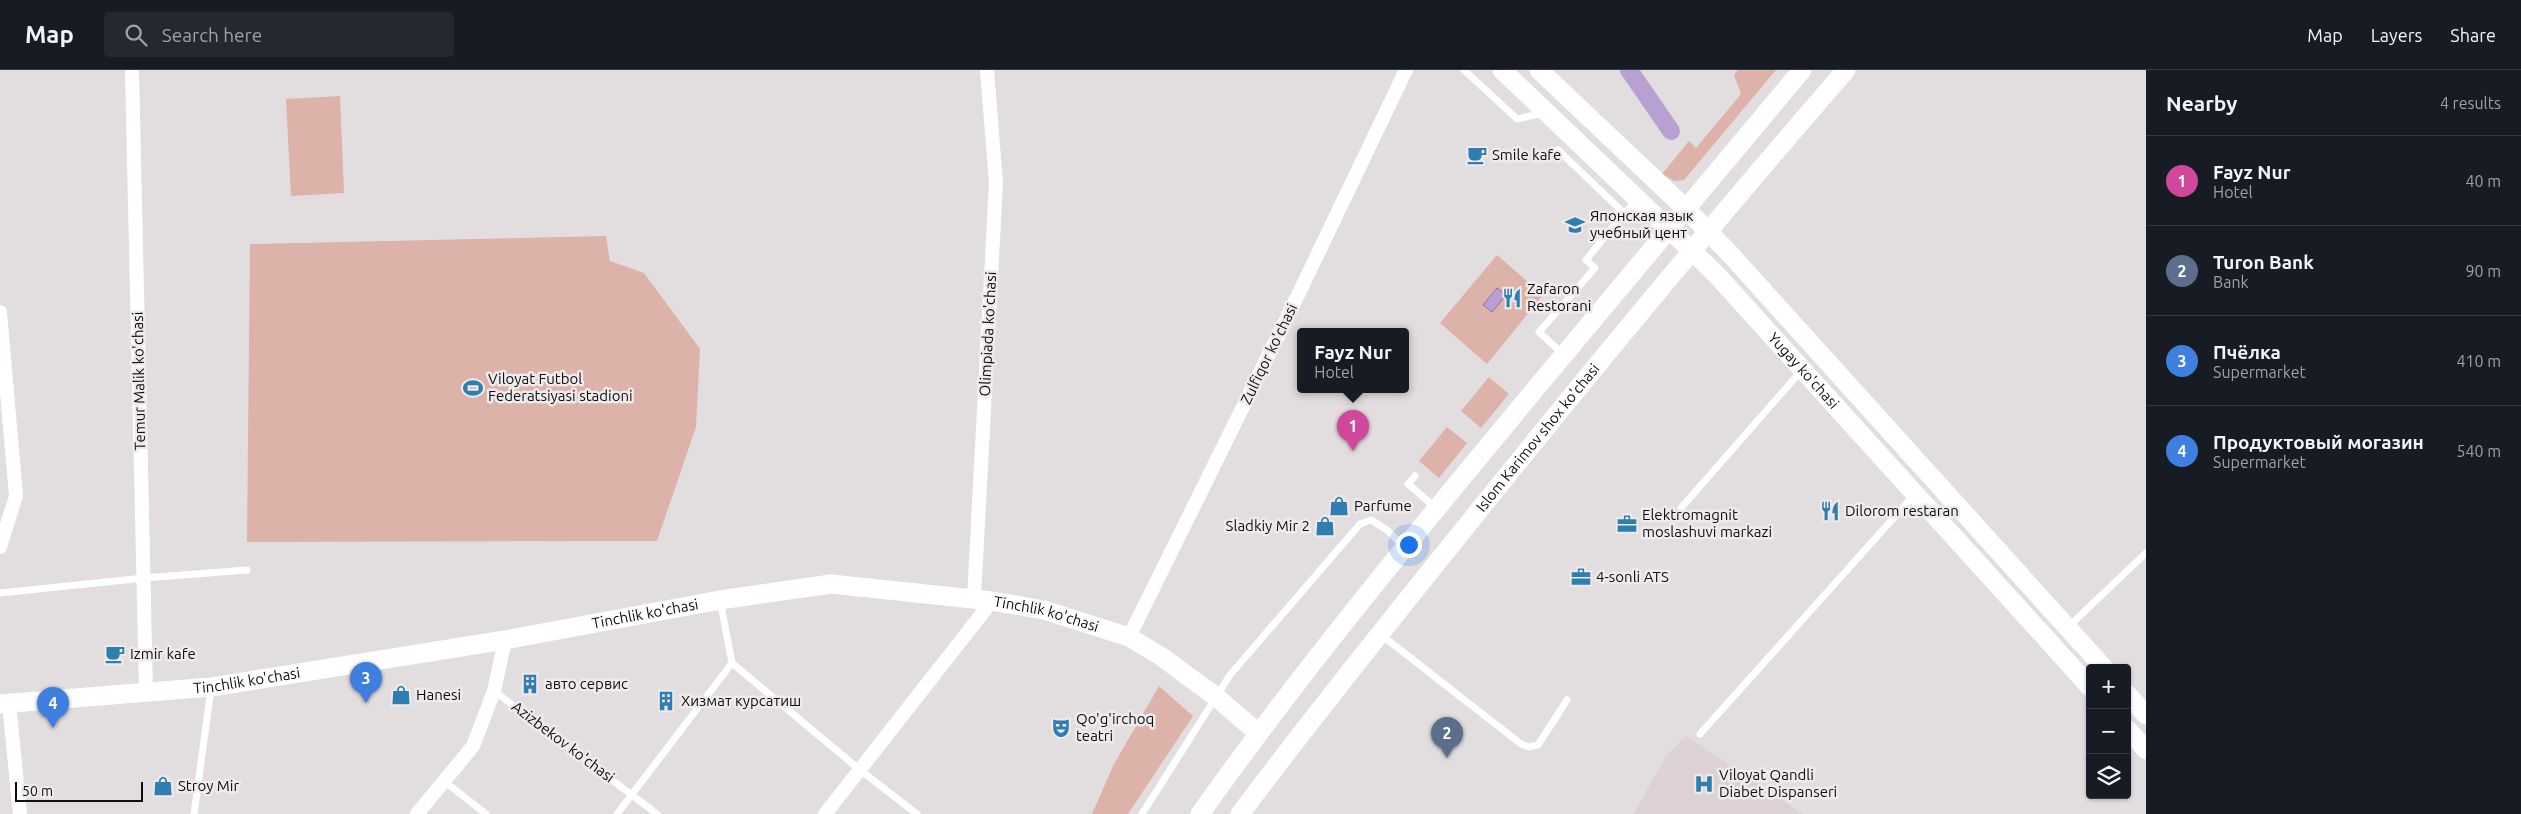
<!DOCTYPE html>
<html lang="en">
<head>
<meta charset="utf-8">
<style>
	body { margin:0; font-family:Ubuntu,sans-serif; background:#242831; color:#f1f3f6 }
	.controls { position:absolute; right:15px; bottom:15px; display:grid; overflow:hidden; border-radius:5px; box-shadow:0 1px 4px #0004 }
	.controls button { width:45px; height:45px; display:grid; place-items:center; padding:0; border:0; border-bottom:1px solid #363941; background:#171b24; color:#f1f3f6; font:25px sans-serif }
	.scale { position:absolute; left:15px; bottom:12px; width:128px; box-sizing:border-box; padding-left:5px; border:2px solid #0f0d0e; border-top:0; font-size:14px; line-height:18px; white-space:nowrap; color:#0f0d0e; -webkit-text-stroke:4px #efebed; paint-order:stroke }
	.you { position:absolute; left:1408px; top:474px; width:18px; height:18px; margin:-12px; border:4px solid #fff; border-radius:50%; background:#1a73e8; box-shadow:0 0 0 8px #1a73e833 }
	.badge { display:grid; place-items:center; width:32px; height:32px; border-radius:50%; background:#0b8043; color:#fff; font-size:16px; font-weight:700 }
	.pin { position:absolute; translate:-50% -41px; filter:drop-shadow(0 1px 2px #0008) }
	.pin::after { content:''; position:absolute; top:26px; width:18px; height:15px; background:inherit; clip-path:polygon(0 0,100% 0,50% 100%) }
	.popup { position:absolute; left:1297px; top:258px; width:112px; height:65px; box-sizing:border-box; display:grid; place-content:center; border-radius:5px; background:#171b24; filter:drop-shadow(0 1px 4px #0005); font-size:16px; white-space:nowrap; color:#9ea1a6 }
	.popup b { font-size:19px; color:#f1f3f6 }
	.popup::after { content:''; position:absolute; left:50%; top:100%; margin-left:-10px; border:10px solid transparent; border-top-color:#171b24 }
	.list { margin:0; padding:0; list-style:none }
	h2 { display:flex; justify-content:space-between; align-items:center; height:65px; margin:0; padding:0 20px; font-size:21px }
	h2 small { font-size:16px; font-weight:400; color:#9ea1a6 }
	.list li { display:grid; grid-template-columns:32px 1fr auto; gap:15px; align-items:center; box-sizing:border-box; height:90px; padding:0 20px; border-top:1px solid #363941 }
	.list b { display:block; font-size:19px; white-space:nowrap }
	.list p { margin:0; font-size:16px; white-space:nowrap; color:#9ea1a6 }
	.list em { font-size:16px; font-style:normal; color:#9ea1a6 }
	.icon { flex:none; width:28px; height:28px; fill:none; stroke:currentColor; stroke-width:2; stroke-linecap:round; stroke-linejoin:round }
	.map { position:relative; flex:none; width:2146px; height:744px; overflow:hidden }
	header { display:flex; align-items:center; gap:30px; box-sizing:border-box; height:70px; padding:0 25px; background:#171b24; border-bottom:1px solid #363941 }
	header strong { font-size:24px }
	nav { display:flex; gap:28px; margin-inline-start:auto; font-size:18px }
	.search { width:350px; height:45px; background:#242831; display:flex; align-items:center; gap:12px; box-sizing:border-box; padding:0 18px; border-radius:5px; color:#9ea1a6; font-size:19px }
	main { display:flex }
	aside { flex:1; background:#171b24 }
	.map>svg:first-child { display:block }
	.built { fill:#ddd1d6 }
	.green { fill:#ddb2a8 }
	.water { fill:#b8a1d2; stroke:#857597 }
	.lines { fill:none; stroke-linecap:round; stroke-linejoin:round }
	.canal { stroke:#b8a1d2; stroke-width:18 }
	.lane { stroke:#fff; stroke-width:7 }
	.street { stroke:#fff; stroke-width:14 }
	.secondary { stroke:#fff; stroke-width:19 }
	.labels { text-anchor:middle; stroke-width:5; stroke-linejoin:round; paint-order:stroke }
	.poi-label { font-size:15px; fill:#0f0d0e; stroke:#efebed; text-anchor:start }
	.street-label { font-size:15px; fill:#0f0d0e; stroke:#efebed }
</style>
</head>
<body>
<header>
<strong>Map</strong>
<div class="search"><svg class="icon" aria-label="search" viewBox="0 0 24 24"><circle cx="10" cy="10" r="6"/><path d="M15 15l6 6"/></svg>Search here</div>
<nav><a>Map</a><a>Layers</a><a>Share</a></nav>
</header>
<main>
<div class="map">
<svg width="2146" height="744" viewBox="0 0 2146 744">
	<rect width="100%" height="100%" fill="#e2dee0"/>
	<!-- built -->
	<path class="built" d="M 1686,666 L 1803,744 L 1633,744 L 1667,685 Z"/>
	<!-- green -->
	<g class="green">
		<path d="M 1738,0 L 1776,0 L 1684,110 L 1674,111 L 1662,104 L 1689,71 L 1696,78 L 1741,24 L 1734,5 Z"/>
		<path d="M 340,26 L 344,123 L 291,126 L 286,29 Z"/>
		<path d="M 606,166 L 610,191 L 644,203 L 700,279 L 696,357 L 657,471 L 247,472 L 250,174 Z"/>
		<path d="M 1497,185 L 1543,225 L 1487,294 L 1440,253 Z"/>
		<path d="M 1489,307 L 1509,324 L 1481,358 L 1461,341 Z"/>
		<path d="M 1447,357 L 1467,373 L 1439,408 L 1419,391 Z"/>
		<path d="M 1159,616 L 1193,646 L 1128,744 L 1092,744 L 1113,696 Z"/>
	</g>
	<!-- water -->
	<path class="water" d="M 1497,218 L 1506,225 L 1492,242 L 1483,235 Z"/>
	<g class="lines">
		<!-- canal -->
		<path class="canal" d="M 1629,0 L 1671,61"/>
		<!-- lane -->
		<g class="lane">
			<path d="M 1464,0 L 1517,49 L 1544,43"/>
			<path d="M 1558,80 L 1624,143"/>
			<path d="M 1564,285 L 1539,262 L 1595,198 L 1586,190 L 1624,143 L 1638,130"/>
			<path d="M 1415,406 L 1408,414 L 1436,438"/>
			<path d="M 1681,438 L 1801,301"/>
			<path d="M 0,523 L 144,508 L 247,500"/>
			<path d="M 2068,557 L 2146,483"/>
			<path d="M 1380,564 L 1521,674 L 1529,677 L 1538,675 L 1567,630"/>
			<path d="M 732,593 L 860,700 L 917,744"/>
			<path d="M 494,621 L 657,744"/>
			<path d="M 1700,664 L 1915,424"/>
			<path d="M 444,711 L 486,744"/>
			<path d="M 194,744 L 211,619"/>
			<path d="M 617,744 L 732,593 L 720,530"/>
			<path d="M 1142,744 L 1230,605 L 1360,454 L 1371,450 L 1387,460 L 1404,477"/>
		</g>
		<!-- street -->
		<g class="street">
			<path d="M 132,0 L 146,622"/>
			<path d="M 0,242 L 16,426 L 0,477"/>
			<path d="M 974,528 L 996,113 L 987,0"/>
			<path d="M 1129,567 L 1286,250 L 1406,0"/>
			<path d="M 9,634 L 20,744"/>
			<path d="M 417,744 L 473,676 L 494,621 L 505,570"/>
			<path d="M 825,744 L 992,531"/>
		</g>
		<!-- secondary -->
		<g class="secondary">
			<path id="s1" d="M 1502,0 L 1715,203 L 2090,617"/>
			<path d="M 1539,0 L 1685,138 L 1730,184 L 2104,598"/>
			<path d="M 2127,624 L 2146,645"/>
			<path id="s2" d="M 0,634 L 211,617 L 505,570 L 720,530 L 831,514 L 992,531 L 1044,540 L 1129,567 L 1162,587 L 1215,626 L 1258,663"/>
			<path d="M 2127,659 L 2146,680"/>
			<path d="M 1200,744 C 1305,596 1421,457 1537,317 C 1625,211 1713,105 1802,0"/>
			<path id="s3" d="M 1240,744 C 1311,649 1386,556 1460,464 C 1586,307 1714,152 1846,0"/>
		</g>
	</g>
	<!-- icons -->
	<defs>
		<symbol id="cafe-bare" viewBox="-9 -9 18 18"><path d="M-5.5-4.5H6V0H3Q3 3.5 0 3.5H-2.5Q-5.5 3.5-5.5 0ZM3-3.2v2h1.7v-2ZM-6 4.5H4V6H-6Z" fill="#307eb0" stroke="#efebed" stroke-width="2.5" paint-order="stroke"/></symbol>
		<symbol id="school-bare" viewBox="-9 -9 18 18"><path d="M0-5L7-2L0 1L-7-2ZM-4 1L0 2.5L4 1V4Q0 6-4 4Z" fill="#307eb0" stroke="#efebed" stroke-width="2.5" paint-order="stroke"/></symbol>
		<symbol id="restaurant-bare" viewBox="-9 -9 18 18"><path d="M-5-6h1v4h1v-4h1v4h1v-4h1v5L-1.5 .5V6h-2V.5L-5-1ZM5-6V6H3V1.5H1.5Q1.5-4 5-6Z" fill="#307eb0" stroke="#efebed" stroke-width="2.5" paint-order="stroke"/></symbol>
		<symbol id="stadium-bare" viewBox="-9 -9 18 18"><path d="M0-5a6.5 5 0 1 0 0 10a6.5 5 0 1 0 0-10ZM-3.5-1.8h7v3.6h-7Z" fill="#307eb0" stroke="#efebed" stroke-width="2.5" paint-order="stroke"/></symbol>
		<symbol id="shop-bare" viewBox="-9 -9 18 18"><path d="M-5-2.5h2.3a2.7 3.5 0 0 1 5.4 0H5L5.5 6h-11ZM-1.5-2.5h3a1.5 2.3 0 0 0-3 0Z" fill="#307eb0" stroke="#efebed" stroke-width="2.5" paint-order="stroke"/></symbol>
		<symbol id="office-bare" viewBox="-9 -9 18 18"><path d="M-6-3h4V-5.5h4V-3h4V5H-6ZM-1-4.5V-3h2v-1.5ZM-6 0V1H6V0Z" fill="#307eb0" stroke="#efebed" stroke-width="2.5" paint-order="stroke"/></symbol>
		<symbol id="building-bare" viewBox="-9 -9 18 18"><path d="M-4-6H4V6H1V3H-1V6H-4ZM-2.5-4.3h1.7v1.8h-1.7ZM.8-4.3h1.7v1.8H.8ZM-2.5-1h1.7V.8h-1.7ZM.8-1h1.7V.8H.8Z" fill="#307eb0" stroke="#efebed" stroke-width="2.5" paint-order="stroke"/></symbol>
		<symbol id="theatre-bare" viewBox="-9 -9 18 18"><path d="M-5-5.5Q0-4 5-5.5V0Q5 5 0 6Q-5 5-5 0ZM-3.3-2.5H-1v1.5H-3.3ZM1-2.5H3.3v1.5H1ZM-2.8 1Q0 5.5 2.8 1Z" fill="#307eb0" stroke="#efebed" stroke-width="2.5" paint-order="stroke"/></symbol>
		<symbol id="hospital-bare" viewBox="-9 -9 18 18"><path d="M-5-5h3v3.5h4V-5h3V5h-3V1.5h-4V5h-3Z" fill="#307eb0" stroke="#efebed" stroke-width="2.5" paint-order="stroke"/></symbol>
	</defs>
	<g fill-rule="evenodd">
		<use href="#cafe-bare" x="1463" y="71" width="28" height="28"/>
		<use href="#school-bare" x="1561" y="141" width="28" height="28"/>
		<use href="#restaurant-bare" x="1498" y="214" width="28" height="28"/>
		<use href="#stadium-bare" x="459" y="304" width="28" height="28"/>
		<use href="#shop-bare" x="1325" y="422" width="28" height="28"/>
		<use href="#restaurant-bare" x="1816" y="427" width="28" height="28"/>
		<use href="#office-bare" x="1613" y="440" width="28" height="28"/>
		<use href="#shop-bare" x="1311" y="442" width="28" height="28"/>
		<use href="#office-bare" x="1567" y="493" width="28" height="28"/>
		<use href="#cafe-bare" x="101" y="570" width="28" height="28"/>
		<use href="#building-bare" x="516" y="600" width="28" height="28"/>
		<use href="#shop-bare" x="387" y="611" width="28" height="28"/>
		<use href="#building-bare" x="652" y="617" width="28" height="28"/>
		<use href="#theatre-bare" x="1047" y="644" width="28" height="28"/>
		<use href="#hospital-bare" x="1690" y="700" width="28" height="28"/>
		<use href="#shop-bare" x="149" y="702" width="28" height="28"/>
	</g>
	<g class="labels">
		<!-- poi labels -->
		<g class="poi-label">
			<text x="1492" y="90">Smile kafe</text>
			<text x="1590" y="151">Японская язык<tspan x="1590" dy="17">учебный цент</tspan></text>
			<text x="1527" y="224">Zafaron<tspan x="1527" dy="17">Restorani</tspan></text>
			<text x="488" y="314">Viloyat Futbol<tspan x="488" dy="17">Federatsiyasi stadioni</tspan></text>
			<text x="1354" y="441">Parfume</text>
			<text x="1845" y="446">Dilorom restaran</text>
			<text x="1642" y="450">Elektromagnit<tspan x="1642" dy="17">moslashuvi markazi</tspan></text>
			<text x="1310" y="461" text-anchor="end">Sladkiy Mir 2</text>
			<text x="1596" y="512">4-sonli ATS</text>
			<text x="130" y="589">Izmir kafe</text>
			<text x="545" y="619">авто сервис</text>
			<text x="416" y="630">Hanesi</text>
			<text x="681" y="636">Хизмат курсатиш</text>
			<text x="1076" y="654">Qo'g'irchoq<tspan x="1076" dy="17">teatri</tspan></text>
			<text x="1719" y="710">Viloyat Qandli<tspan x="1719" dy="17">Diabet Dispanseri</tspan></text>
			<text x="178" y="721">Stroy Mir</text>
		</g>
		<!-- street labels -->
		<g class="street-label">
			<text transform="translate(988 264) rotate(-87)" y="5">Olimpiada ko'chasi</text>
			<text transform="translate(1269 284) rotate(-64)" y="5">Zulfiqor ko'chasi</text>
			<text dy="5" stroke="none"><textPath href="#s1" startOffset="426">Yugay ko'chasi</textPath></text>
			<text transform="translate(139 311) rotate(-91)" y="5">Temur Malik ko'chasi</text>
			<text dy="5" stroke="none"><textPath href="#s3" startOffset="480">Islom Karimov shox ko'chasi</textPath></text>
			<text dy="5" stroke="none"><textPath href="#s2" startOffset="652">Tinchlik ko'chasi</textPath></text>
			<text dy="5" stroke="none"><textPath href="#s2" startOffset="1058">Tinchlik ko'chasi</textPath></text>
			<text dy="5" stroke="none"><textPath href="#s2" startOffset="248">Tinchlik ko'chasi</textPath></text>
			<text transform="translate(563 672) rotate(37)" y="5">Azizbekov ko'chasi</text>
		</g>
	</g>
</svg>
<div class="controls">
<button>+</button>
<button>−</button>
<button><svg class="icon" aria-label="layers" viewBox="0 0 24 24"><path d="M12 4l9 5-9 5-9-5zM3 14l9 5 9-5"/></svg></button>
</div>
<div class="scale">50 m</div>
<div class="you"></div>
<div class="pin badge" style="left:1353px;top:381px;background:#d1479c">1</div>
<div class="popup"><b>Fayz Nur</b>Hotel</div>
<div class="pin badge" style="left:1447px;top:688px;background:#5c6f8a">2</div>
<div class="pin badge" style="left:366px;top:633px;background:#3f7fe0">3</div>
<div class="pin badge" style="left:53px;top:658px;background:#3f7fe0">4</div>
</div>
<aside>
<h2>Nearby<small>4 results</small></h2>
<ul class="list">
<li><span class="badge" style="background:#d1479c">1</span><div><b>Fayz Nur</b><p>Hotel</p></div><em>40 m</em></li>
<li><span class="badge" style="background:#5c6f8a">2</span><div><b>Turon Bank</b><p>Bank</p></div><em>90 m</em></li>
<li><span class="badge" style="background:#3f7fe0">3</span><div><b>Пчёлка</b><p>Supermarket</p></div><em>410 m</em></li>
<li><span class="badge" style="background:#3f7fe0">4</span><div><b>Продуктовый могазин</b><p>Supermarket</p></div><em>540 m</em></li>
</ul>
</aside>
</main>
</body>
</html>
